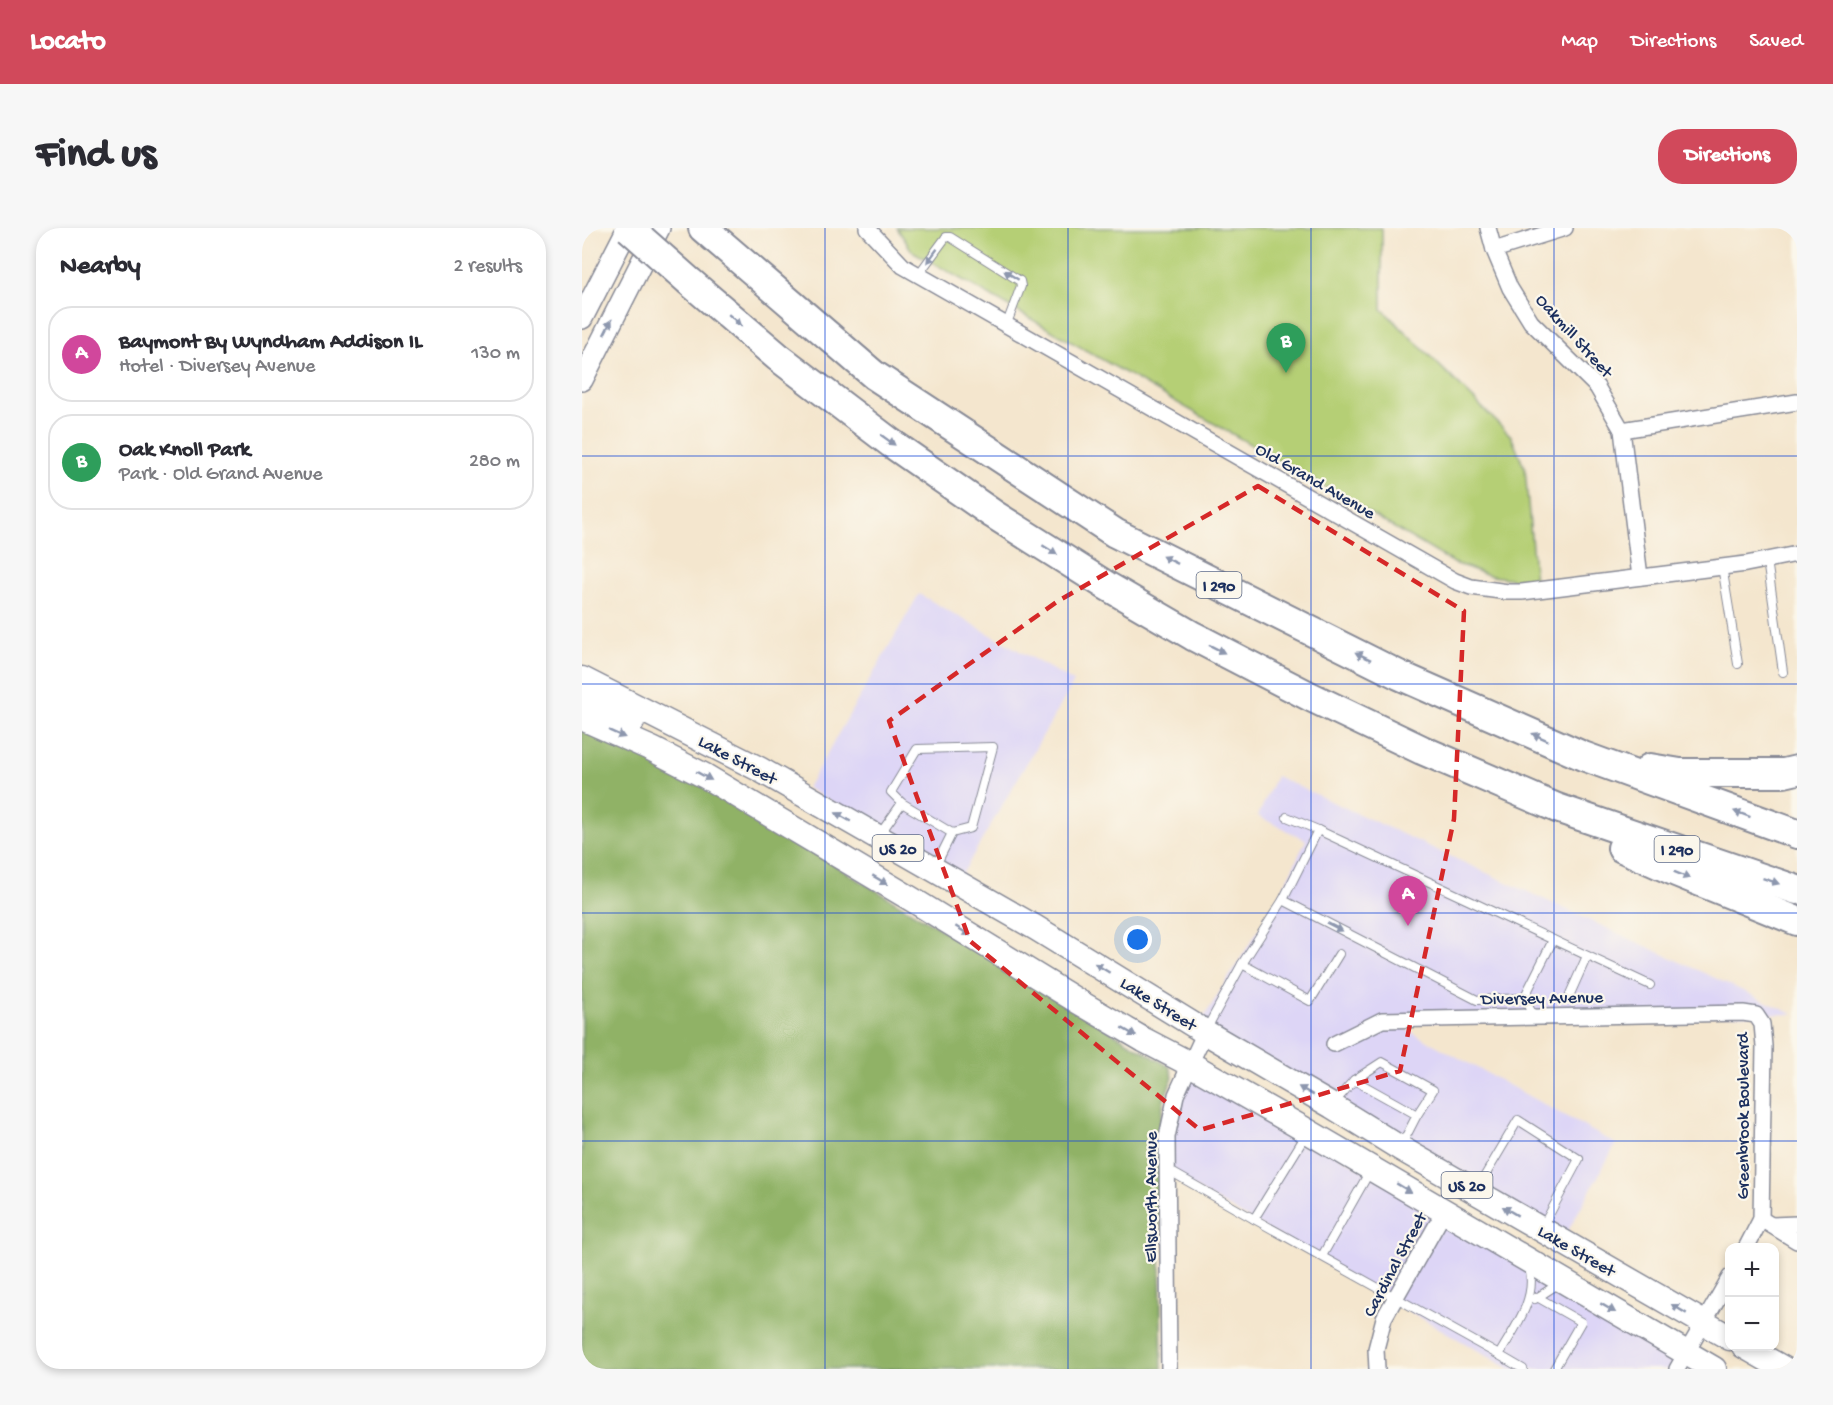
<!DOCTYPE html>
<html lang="en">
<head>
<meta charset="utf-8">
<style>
	body { margin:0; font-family:"Gochi Hand",sans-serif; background:#f7f7f7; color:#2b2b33 }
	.controls { position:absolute; right:18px; bottom:18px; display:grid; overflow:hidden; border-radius:12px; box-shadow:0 3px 9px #0003 }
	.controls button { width:54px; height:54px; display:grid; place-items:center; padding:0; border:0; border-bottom:2px solid #e1e1e2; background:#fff; color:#2b2b33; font:30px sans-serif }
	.you { position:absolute; left:556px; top:712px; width:21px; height:21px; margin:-15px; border:4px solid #fff; border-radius:50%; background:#1a73e8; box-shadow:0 0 0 9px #1a73e833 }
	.badge { display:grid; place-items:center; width:39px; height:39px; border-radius:50%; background:#d1495b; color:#fff; font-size:20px; font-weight:700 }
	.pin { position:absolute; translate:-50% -50px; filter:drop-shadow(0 2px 3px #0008) }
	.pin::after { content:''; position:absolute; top:32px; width:21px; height:18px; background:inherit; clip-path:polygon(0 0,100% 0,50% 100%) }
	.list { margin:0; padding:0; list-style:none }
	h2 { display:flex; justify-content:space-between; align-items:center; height:78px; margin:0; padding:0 24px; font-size:26px }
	h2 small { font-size:20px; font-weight:400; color:#7c7c81 }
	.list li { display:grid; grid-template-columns:39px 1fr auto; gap:18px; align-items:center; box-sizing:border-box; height:96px; margin:0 12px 12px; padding:0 12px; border:2px solid #e1e1e2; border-radius:24px }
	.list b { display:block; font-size:22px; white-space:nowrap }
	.list p { margin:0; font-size:20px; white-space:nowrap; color:#7c7c81 }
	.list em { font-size:20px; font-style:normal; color:#7c7c81 }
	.map { position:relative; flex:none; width:1215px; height:1141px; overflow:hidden; border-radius:24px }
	header { display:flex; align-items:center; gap:36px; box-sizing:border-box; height:84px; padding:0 30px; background:#d1495b; color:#fff }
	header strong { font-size:28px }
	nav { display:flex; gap:33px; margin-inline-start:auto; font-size:21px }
	.intro { display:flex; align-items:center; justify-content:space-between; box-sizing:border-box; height:144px; padding:0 36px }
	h1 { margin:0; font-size:42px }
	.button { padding:15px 27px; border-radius:24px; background:#d1495b; color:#fff; font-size:21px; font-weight:700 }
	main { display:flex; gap:36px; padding:0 36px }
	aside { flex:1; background:#fff; border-radius:24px; box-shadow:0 3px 9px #0003 }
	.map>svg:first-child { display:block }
	.built { fill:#ddd5f6 }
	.green { fill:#b5cf74; stroke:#687f69; stroke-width:1.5 }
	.forest { fill:#90b266; stroke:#567062; stroke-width:1.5 }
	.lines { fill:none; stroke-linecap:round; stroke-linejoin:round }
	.lane-casing { stroke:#888a96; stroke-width:10 }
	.street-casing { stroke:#888a96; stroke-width:18 }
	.secondary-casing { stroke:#888a96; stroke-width:24 }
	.primary-casing { stroke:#888a96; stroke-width:27 }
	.highway-casing { stroke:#888a96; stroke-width:32 }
	.lane { stroke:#fff; stroke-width:8 }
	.street { stroke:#fff; stroke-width:15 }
	.secondary { stroke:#fff; stroke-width:21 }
	.primary { stroke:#fff; stroke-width:24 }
	.highway { stroke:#fff; stroke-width:28 }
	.highway-bridge-casing { stroke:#888a96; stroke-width:32; stroke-linecap:butt }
	.highway-bridge { stroke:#fff; stroke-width:28 }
	.oneway { fill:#8d97ae }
	.marked { fill:none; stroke:#d62828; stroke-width:4.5; stroke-dasharray:12 8; stroke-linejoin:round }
	.grid { fill:none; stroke:#1d4ed8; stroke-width:1.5; stroke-opacity:0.55 }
	.labels { text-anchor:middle; stroke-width:4.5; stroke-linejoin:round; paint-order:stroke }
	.shield { fill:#fbf7ec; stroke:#5e6b89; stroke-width:1.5 }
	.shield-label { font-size:16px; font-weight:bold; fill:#1b2f5e }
	.street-label { font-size:18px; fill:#1b2f5e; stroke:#fbf7ec }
</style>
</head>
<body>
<header>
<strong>Locato</strong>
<nav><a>Map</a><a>Directions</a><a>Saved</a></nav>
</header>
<div class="intro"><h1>Find us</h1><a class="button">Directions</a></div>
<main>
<aside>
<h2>Nearby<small>2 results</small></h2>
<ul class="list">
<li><span class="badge" style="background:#d1479c">A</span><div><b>Baymont By Wyndham Addison IL</b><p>Hotel · Diversey Avenue</p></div><em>130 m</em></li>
<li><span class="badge" style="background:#2e9e5b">B</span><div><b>Oak Knoll Park</b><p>Park · Old Grand Avenue</p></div><em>280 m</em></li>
</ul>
</aside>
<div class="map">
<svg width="1215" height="1141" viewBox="0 0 1215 1141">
	<rect width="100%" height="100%" fill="#fbf7ec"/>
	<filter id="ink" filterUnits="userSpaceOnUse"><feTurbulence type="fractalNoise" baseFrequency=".0167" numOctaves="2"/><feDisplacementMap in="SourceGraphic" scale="12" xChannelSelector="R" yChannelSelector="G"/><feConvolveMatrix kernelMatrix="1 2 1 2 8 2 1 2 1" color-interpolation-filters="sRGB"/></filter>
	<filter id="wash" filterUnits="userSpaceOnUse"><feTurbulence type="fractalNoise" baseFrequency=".008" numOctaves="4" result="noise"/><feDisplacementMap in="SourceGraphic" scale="24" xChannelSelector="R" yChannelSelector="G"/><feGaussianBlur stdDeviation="1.35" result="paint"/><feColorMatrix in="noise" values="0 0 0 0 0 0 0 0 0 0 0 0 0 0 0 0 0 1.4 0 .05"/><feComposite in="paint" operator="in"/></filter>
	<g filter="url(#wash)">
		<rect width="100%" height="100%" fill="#f4e6ce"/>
		<!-- built -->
		<g class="built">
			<path d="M 337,366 L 492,454 L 379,648 L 225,560 Z"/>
			<path d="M 694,548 L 1211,786 L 813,795 L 1034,916 L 983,1008 L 617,797 L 697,669 L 724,612 L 676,588 Z"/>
			<path d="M 610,842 L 1098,1127 L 1090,1141 L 928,1141 L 589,946 L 589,910 L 598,870 Z"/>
		</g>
		<!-- green -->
		<path class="green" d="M 315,0 L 800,0 L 800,81 L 929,208 L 943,241 L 953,354 L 910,348 L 872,335 L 743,259 L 330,23 Z"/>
		<!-- forest -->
		<path class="forest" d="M 0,496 L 121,558 L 588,839 L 591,849 L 582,871 L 576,909 L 580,1141 L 0,1141 Z"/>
	</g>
	<g filter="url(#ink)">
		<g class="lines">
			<defs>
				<g id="lane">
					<path d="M 336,47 L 364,9 L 368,9 L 438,53 L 439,58 L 424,98"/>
					<path d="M 1185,332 L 1201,444"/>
					<path d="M 1140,338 L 1156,436"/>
					<path d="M 411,519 L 389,600 L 370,605 L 320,575 L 309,564 L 335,521 Z"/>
					<path d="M 705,589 L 736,602"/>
					<path d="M 298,606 L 320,575"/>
					<path d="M 353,639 L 370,605"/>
					<path d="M 701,672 L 895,772 L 942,770"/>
					<path d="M 660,736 L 728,773 L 757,726"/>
					<path d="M 988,766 L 1005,728"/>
					<path d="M 942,770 L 971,712"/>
					<path d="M 942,770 L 952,789"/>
					<path d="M 625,800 L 660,736 L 701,672 L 736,602 L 1068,757"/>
					<path d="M 772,852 L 800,834 L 851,862 L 835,887"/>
					<path d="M 751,876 L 772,852 L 835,887 L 819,918"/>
					<path d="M 724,907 L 672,991 L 917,1127 C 931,1102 956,1071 947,1040"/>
					<path d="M 586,942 L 672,991"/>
					<path d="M 895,961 L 936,892 L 997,931 L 961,998"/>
					<path d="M 740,1028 L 788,943"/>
					<path d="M 955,1069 L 999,1094 L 972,1141"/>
					<path d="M 953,1071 L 973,1058 L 979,1059"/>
					<path d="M 917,1127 L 941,1141"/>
				</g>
				<g id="street">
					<path d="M 285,0 L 321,38 L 803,313 L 873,353 L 889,359 L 926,364 L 940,364 L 1164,336 L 1215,326"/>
					<path d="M 906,0 L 912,22 L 928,60 L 949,94 L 1015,159 L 1040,202 L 1058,349"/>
					<path d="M 912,22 L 983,0"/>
					<path d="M 1040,202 L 1215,174"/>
					<path d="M 752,816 L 800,792 L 1161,785 L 1174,787 L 1180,796 L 1182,818 L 1179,991 L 1164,1020"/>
					<path d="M 1179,991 L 1215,1013"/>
					<path d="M 1189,997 L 1215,996"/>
					<path d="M 587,1141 L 585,909 L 594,867 L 623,804"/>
					<path d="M 795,1141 L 794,1121 L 802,1090 L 862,984"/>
					<path d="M 1095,1141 L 1148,1049"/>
				</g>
				<g id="secondary">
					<path d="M 0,90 L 46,0"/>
					<path d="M 0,152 L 77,0"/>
				</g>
				<g id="primary">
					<path d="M 0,451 L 177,541 L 454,700 L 623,804 L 750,878 L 818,920 L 1148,1110"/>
					<path d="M 0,470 L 50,494"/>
					<path d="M 0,490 L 70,521 L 123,548 L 331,672 L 497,774 L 562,812 L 608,836 L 727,904 L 1132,1141"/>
					<path d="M 1162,1118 L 1202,1141"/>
				</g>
				<g id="highway">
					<path d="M 121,0 L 292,147 L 533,305 L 817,447 L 1001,528 L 1215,606"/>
					<path d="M 108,54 L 196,129 L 309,215 L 411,286 L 525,358 L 611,408 L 729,469 L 840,522 L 975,580 L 1215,662"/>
					<path d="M 1068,540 L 1098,545 L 1202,545 L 1215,542"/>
					<path d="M 1040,620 L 1094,644 L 1215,693"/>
				</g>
			</defs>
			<!-- lane casing -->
			<use href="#lane" class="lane-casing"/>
			<!-- street casing -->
			<use href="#street" class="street-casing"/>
			<!-- secondary casing -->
			<use href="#secondary" class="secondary-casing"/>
			<!-- primary casing -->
			<use href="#primary" class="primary-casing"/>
			<!-- highway casing -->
			<use href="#highway" class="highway-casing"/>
			<!-- lane -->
			<use href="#lane" class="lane"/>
			<!-- street -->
			<use href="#street" class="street"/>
			<!-- secondary -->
			<use href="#secondary" class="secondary"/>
			<!-- primary -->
			<use href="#primary" class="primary"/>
			<!-- highway -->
			<use href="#highway" class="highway"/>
			<defs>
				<path id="highway-bridge" d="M 47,0 L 108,54"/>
			</defs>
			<!-- highway-bridge casing -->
			<use href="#highway-bridge" class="highway-bridge-casing"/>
			<!-- highway-bridge -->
			<use href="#highway-bridge" class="highway-bridge"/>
		</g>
		<!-- one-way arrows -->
		<defs><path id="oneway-solid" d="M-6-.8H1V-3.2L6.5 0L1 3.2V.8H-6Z" transform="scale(1.5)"/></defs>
		<g class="oneway">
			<use href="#oneway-solid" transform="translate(350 28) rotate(127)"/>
			<use href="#oneway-solid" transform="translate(429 47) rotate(-148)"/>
			<use href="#oneway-solid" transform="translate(153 92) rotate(41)"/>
			<use href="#oneway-solid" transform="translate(26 99) rotate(-63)"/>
			<use href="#oneway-solid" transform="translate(306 212) rotate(36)"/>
			<use href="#oneway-solid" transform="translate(468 322) rotate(32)"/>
			<use href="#oneway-solid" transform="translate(588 332) rotate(-154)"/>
			<use href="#oneway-solid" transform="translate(635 421) rotate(27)"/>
			<use href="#oneway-solid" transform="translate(781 428) rotate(-154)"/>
			<use href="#oneway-solid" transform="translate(35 506) rotate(24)"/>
			<use href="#oneway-solid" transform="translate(958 509) rotate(-156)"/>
			<use href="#oneway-solid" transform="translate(122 548) rotate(29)"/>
			<use href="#oneway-solid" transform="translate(1160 586) rotate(-160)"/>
			<use href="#oneway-solid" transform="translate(261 589) rotate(-150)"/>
			<use href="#oneway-solid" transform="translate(1100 647) rotate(22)"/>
			<use href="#oneway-solid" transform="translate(298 652) rotate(31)"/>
			<use href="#oneway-solid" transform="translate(1189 653) rotate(19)"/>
			<use href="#oneway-solid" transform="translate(753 699) rotate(27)"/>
			<use href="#oneway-solid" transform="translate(381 703) rotate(32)"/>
			<use href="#oneway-solid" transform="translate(520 740) rotate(-148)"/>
			<use href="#oneway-solid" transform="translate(547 804) rotate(30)"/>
			<use href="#oneway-solid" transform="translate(724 863) rotate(-150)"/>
			<use href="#oneway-solid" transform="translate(822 960) rotate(31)"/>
			<use href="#oneway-solid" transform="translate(928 983) rotate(-149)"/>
			<use href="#oneway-solid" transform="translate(1026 1080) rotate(31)"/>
			<use href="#oneway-solid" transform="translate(1097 1081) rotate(-149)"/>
		</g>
	</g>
	<!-- marked area -->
	<path class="marked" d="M 676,258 L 882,383 L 872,591 L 818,843 L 618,902 L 388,713 L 307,493 L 476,373 Z"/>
	<!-- grid -->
	<path class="grid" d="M 243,0 L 243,1141M 486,0 L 486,1141M 729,0 L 729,1141M 972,0 L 972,1141M 0,228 L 1215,228M 0,456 L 1215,456M 0,685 L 1215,685M 0,913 L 1215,913"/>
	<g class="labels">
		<!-- shield labels -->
		<g class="shield">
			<rect x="614.5" y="344" width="45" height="26" rx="4.5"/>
			<rect x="290.5" y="607" width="51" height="26" rx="4.5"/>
			<rect x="1072.5" y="608" width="45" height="26" rx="4.5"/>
			<rect x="859.5" y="944" width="51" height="26" rx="4.5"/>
		</g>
		<g class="shield-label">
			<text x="637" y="363">I 290</text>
			<text x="316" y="626">US 20</text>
			<text x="1095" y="627">I 290</text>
			<text x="885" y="963">US 20</text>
		</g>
		<!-- street labels -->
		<g class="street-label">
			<text transform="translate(993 107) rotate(48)" y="6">Oakmill Street</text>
			<text transform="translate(734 252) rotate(30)" y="6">Old Grand Avenue</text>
			<text transform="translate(156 531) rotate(28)" y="6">Lake Street</text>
			<text transform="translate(960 769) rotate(-1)" y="6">Diversey Avenue</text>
			<text transform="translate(577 775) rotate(32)" y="6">Lake Street</text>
			<text transform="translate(1160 888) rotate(-90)" y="6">Greenbrook Boulevard</text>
			<text transform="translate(568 969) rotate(-90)" y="6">Ellsworth Avenue</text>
			<text transform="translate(995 1022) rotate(30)" y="6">Lake Street</text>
			<text transform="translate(812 1036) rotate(-62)" y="6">Cardinal Street</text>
		</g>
	</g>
</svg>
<div class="controls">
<button>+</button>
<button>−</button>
</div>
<div class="you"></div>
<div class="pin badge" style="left:826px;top:698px;background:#d1479c">A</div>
<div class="pin badge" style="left:704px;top:145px;background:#2e9e5b">B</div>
</div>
</main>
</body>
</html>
